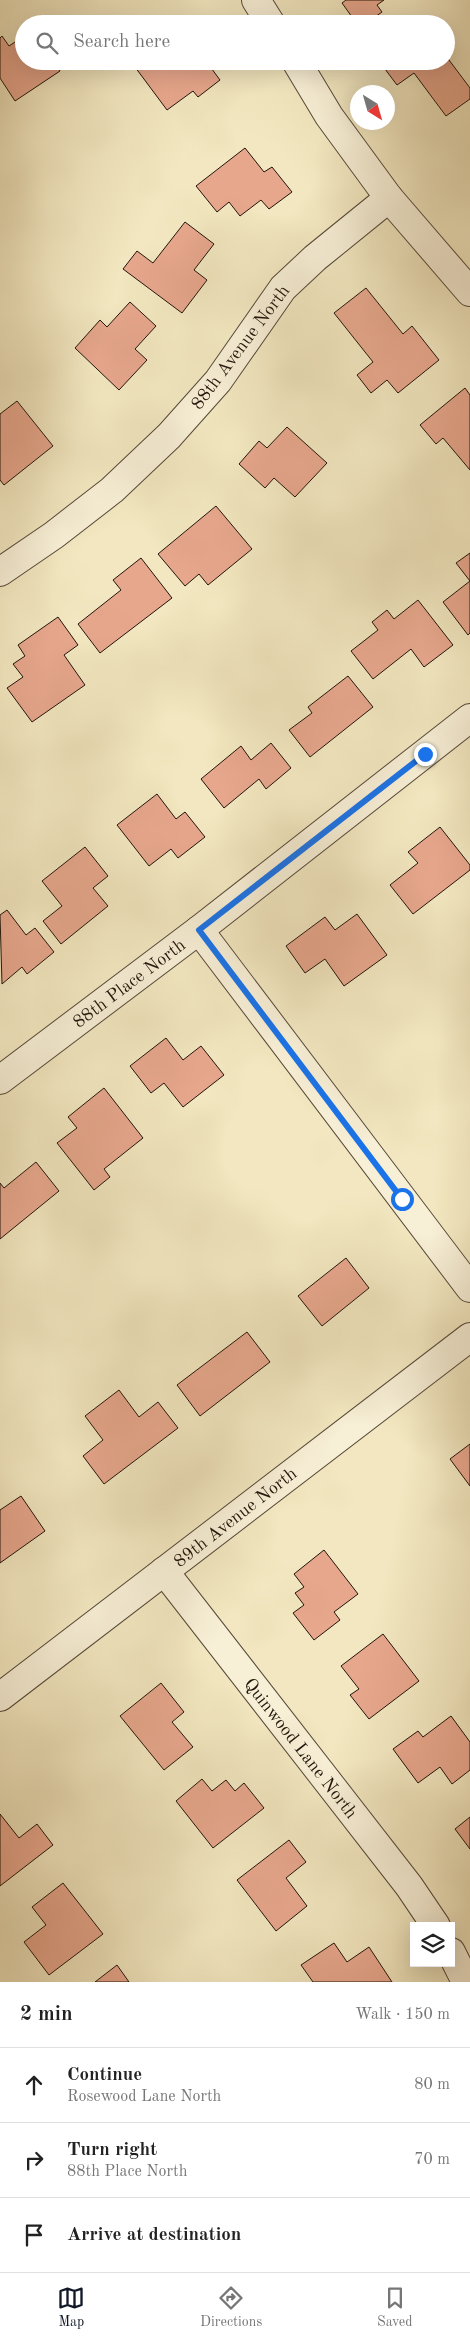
<!DOCTYPE html>
<html lang="en">
<head>
<meta charset="utf-8">
<style>
	body { margin:0; font-family:"Old Standard TT",serif; background:#f2f2f2; color:#222 }
	.controls { position:absolute; right:15px; bottom:15px; display:grid; overflow:hidden; border-radius:0px; box-shadow:0 5px 20px #0002 }
	.controls button { width:45px; height:45px; display:grid; place-items:center; padding:0; border:0; border-bottom:1px solid #e0e0e0; background:#fff; color:#222; font:25px sans-serif }
	.compass { position:absolute; left:350px; top:85px; width:45px; height:45px; border-radius:50%; background:#fff; box-shadow:0 5px 20px #0002; rotate:143deg }
	.stop { position:absolute; width:15px; height:15px; margin:-11px; border:4px solid #1a73e8; border-radius:50%; background:#fff }
	.stop.end { background:#1a73e8; border-color:#fff; box-shadow:0 1px 5px #0008 }
	.list { margin:0; padding:0; list-style:none }
	h2 { display:flex; justify-content:space-between; align-items:center; height:65px; margin:0; padding:0 20px; font-size:21px }
	h2 small { font-size:16px; font-weight:400; color:#767676 }
	.list li { display:grid; grid-template-columns:32px 1fr auto; gap:15px; align-items:center; box-sizing:border-box; height:75px; padding:0 20px; border-top:1px solid #e0e0e0 }
	.list b { display:block; font-size:19px; white-space:nowrap }
	.list p { margin:0; font-size:16px; white-space:nowrap; color:#767676 }
	.list em { font-size:16px; font-style:normal; color:#767676 }
	.icon { flex:none; width:28px; height:28px; fill:none; stroke:currentColor; stroke-width:2; stroke-linecap:round; stroke-linejoin:round }
	.map { position:relative; flex:none; width:470px; height:1982px; overflow:hidden }
	.search { position:absolute; background:#fff; box-shadow:0 5px 20px #0002; left:15px; right:15px; top:15px; height:55px; display:flex; align-items:center; gap:12px; box-sizing:border-box; padding:0 18px; border-radius:28px; color:#767676; font-size:19px }
	.sheet { height:290px; background:#fff }
	nav { display:flex; justify-content:space-around; align-items:center; box-sizing:border-box; height:70px; border-top:1px solid #e0e0e0; background:#fff; font-size:14px; color:#767676 }
	nav a { display:grid; justify-items:center; gap:2px }
	nav .on { color:#111827 }
	.map>svg:first-child { display:block }
	.building { fill:#e7a78d; stroke:#22140a }
	.lines { fill:none; stroke-linecap:round; stroke-linejoin:round }
	.minor-casing { stroke:#564938; stroke-width:30 }
	.minor { stroke:#f7efd6; stroke-width:28 }
	.route { stroke:#1a73e8; stroke-width:6 }
	.labels { text-anchor:middle; stroke-width:5; stroke-linejoin:round; paint-order:stroke }
	.street-label { font-size:18px; fill:#22140a; stroke:#f7efd6 }
</style>
</head>
<body>
<div class="map">
<svg width="470" height="1982" viewBox="0 0 470 1982">
	<rect width="100%" height="100%" fill="#f2e7c0"/>
	<filter id="stains"><feTurbulence type="fractalNoise" baseFrequency=".004" numOctaves="4"/><feColorMatrix values="0 0 0 0 .2 0 0 0 0 .09 0 0 0 0 .02 0 0 0 .5 -.17"/></filter>
	<radialGradient id="worn" r=".72"><stop offset=".6" stop-color="#630" stop-opacity="0"/><stop offset="1" stop-color="#630" stop-opacity=".3"/></radialGradient>
	<!-- building -->
	<g class="building">
		<path d="M 346,0 L 384,0 L 377,5 L 382,12 L 365,24 L 357,24 L 342,3 Z"/>
		<path d="M 2,36 L 9,46 L 24,36 L 24,61 L 53,61 L 60,71 L 15,101 L 0,78 L 0,38 Z"/>
		<path d="M 446,56 L 470,88 L 470,99 L 446,116 L 414,73 L 397,85 L 379,61 L 446,61 Z"/>
		<path d="M 143,61 L 206,61 L 220,80 L 198,97 L 193,91 L 167,110 L 135,67 Z"/>
		<path d="M 245,148 L 264,172 L 272,167 L 292,192 L 269,209 L 261,200 L 240,216 L 229,202 L 217,212 L 196,186 Z"/>
		<path d="M 185,222 L 214,244 L 194,270 L 207,280 L 182,313 L 123,269 L 137,251 L 153,263 Z"/>
		<path d="M 366,288 L 403,334 L 412,326 L 439,360 L 398,393 L 387,380 L 371,393 L 357,375 L 373,362 L 334,313 Z"/>
		<path d="M 130,302 L 156,326 L 135,349 L 147,360 L 119,390 L 75,348 L 100,320 L 107,327 Z"/>
		<path d="M 465,388 L 470,395 L 470,470 L 443,438 L 436,444 L 420,425 Z"/>
		<path d="M 17,401 L 53,446 L 4,485 L 0,480 L 0,414 Z"/>
		<path d="M 287,427 L 327,463 L 295,497 L 274,478 L 265,488 L 239,464 L 259,441 L 267,448 Z"/>
		<path d="M 216,506 L 252,549 L 208,585 L 199,574 L 185,586 L 158,554 Z"/>
		<path d="M 470,553 L 470,581 L 456,563 Z"/>
		<path d="M 141,558 L 172,598 L 100,653 L 78,624 L 121,590 L 113,580 Z"/>
		<path d="M 470,581 L 470,633 L 468,635 L 443,602 Z"/>
		<path d="M 418,600 L 453,645 L 424,667 L 411,649 L 373,679 L 351,651 L 378,630 L 372,622 L 387,610 L 394,619 Z"/>
		<path d="M 58,617 L 78,645 L 64,655 L 85,685 L 32,722 L 7,688 L 23,677 L 13,664 L 25,656 L 18,645 Z"/>
		<path d="M 348,676 L 373,707 L 310,757 L 289,730 L 312,713 L 308,707 Z"/>
		<path d="M 271,743 L 291,768 L 266,789 L 259,779 L 224,808 L 201,779 L 241,746 L 251,760 Z"/>
		<path d="M 157,794 L 176,819 L 185,812 L 205,837 L 178,858 L 171,849 L 149,866 L 117,825 Z"/>
		<path d="M 440,827 L 470,865 L 470,870 L 413,914 L 390,885 L 418,863 L 408,852 Z"/>
		<path d="M 85,847 L 108,876 L 93,888 L 108,906 L 61,944 L 43,921 L 62,906 L 42,881 Z"/>
		<path d="M 7,910 L 26,935 L 35,928 L 54,952 L 27,974 L 22,967 L 2,984 L 0,915 Z"/>
		<path d="M 357,914 L 387,955 L 344,986 L 325,959 L 305,973 L 286,946 L 325,917 L 335,930 Z"/>
		<path d="M 166,1038 L 183,1060 L 201,1046 L 224,1075 L 183,1107 L 164,1083 L 151,1093 L 130,1066 Z"/>
		<path d="M 104,1088 L 143,1138 L 104,1169 L 110,1177 L 94,1190 L 57,1143 L 77,1128 L 68,1117 Z"/>
		<path d="M 36,1162 L 59,1191 L 0,1239 L 0,1183 L 4,1188 Z"/>
		<path d="M 346,1258 L 369,1288 L 322,1326 L 298,1296 Z"/>
		<path d="M 247,1332 L 270,1362 L 200,1416 L 177,1385 Z"/>
		<path d="M 119,1390 L 139,1417 L 158,1402 L 178,1428 L 104,1484 L 83,1456 L 103,1440 L 85,1416 Z"/>
		<path d="M 470,1444 L 470,1486 L 450,1459 Z"/>
		<path d="M 21,1496 L 45,1531 L 0,1563 L 0,1510 Z"/>
		<path d="M 324,1550 L 358,1594 L 334,1612 L 340,1620 L 314,1640 L 293,1613 L 304,1605 L 295,1593 L 304,1587 L 294,1574 Z"/>
		<path d="M 383,1634 L 419,1681 L 369,1719 L 350,1695 L 359,1689 L 341,1666 Z"/>
		<path d="M 161,1683 L 184,1712 L 172,1722 L 193,1747 L 164,1770 L 120,1716 Z"/>
		<path d="M 451,1716 L 470,1742 L 470,1770 L 452,1784 L 440,1767 L 418,1783 L 393,1749 L 418,1731 L 423,1737 Z"/>
		<path d="M 202,1779 L 212,1791 L 226,1780 L 235,1791 L 244,1783 L 264,1808 L 213,1848 L 176,1801 Z"/>
		<path d="M 0,1814 L 19,1838 L 37,1824 L 53,1845 L 0,1886 Z"/>
		<path d="M 470,1817 L 470,1849 L 455,1829 Z"/>
		<path d="M 289,1840 L 306,1862 L 286,1878 L 307,1906 L 276,1931 L 237,1880 Z"/>
		<path d="M 63,1883 L 103,1934 L 49,1975 L 24,1942 L 46,1925 L 32,1907 Z"/>
		<path d="M 334,1943 L 347,1962 L 369,1947 L 392,1982 L 313,1982 L 301,1965 Z"/>
		<path d="M 117,1965 L 129,1982 L 95,1982 Z"/>
	</g>
	<g class="lines">
		<defs>
			<g id="minor">
				<path d="M 256,0 L 271,24"/>
				<path d="M 296,61 L 329,116 L 389,198 L 470,292"/>
				<path d="M 0,572 L 54,535 L 112,490 L 169,436 L 218,381 L 283,288 L 315,258 L 389,198"/>
				<path d="M 199,930 L 470,1288"/>
				<path d="M 0,1080 L 199,930 L 470,718"/>
				<path d="M 164,1571 L 409,1886 L 436,1926"/>
				<path d="M 0,1697 L 470,1337"/>
				<path d="M 451,1952 L 466,1982"/>
			</g>
		</defs>
		<!-- minor casing -->
		<use href="#minor" class="minor-casing"/>
		<!-- minor -->
		<use href="#minor" class="minor"/>
	</g>
	<g class="lines">
		<!-- route -->
		<path class="route" d="M 402,1199 L 199,930 L 425,754"/>
	</g>
	<g class="labels">
		<!-- street labels -->
		<g class="street-label">
			<text transform="translate(240 347) rotate(-53)" y="6">88th Avenue North</text>
			<text transform="translate(129 983) rotate(-37)" y="6">88th Place North</text>
			<text transform="translate(235 1517) rotate(-38)" y="6">89th Avenue North</text>
			<text transform="translate(301 1748) rotate(52)" y="6">Quinwood Lane North</text>
		</g>
	</g>
	<rect width="100%" height="100%" filter="url(#stains)"/>
	<rect width="100%" height="100%" fill="url(#worn)"/>
</svg>
<div class="controls">
<button><svg class="icon" aria-label="layers" viewBox="0 0 24 24"><path d="M12 4l9 5-9 5-9-5zM3 14l9 5 9-5"/></svg></button>
</div>
<svg class="compass" viewBox="-18 -18 36 36"><path d="M0-13l5 13h-10z" fill="#e53935"/><path d="M0 13l5-13h-10z" fill="#767676"/></svg>
<div class="stop" style="left:402px;top:1199px"></div>
<div class="stop end" style="left:425px;top:754px"></div>
<div class="search"><svg class="icon" aria-label="search" viewBox="0 0 24 24"><circle cx="10" cy="10" r="6"/><path d="M15 15l6 6"/></svg>Search here</div>
</div>
<section class="sheet">
<h2>2 min<small>Walk · 150 m</small></h2>
<ul class="list">
<li><svg class="icon" aria-label="ahead" viewBox="0 0 24 24"><path d="M12 20V5M6 11l6-6 6 6"/></svg><div><b>Continue</b><p>Rosewood Lane North</p></div><em>80 m</em></li>
<li><svg class="icon" aria-label="right" viewBox="0 0 24 24"><path d="M7 20v-9h11M14 6l5 5-5 5"/></svg><div><b>Turn right</b><p>88th Place North</p></div><em>70 m</em></li>
<li><svg class="icon" aria-label="arrive" viewBox="0 0 24 24"><path d="M6 21V4h12l-3 4 3 4H6"/></svg><div><b>Arrive at destination</b></div></li>
</ul>
</section>
<nav>
<a class="on"><svg class="icon" aria-label="map" viewBox="0 0 24 24"><path d="M3 6l6-2 6 2 6-2v14l-6 2-6-2-6 2zM9 4v14M15 6v14"/></svg>Map</a>
<a><svg class="icon" aria-label="directions" viewBox="0 0 24 24"><path d="M12 3l9 9-9 9-9-9zM9 14v-3h6M13 9l2 2-2 2"/></svg>Directions</a>
<a><svg class="icon" aria-label="saved" viewBox="0 0 24 24"><path d="M7 4h10v16l-5-4-5 4z"/></svg>Saved</a>
</nav>
</body>
</html>
